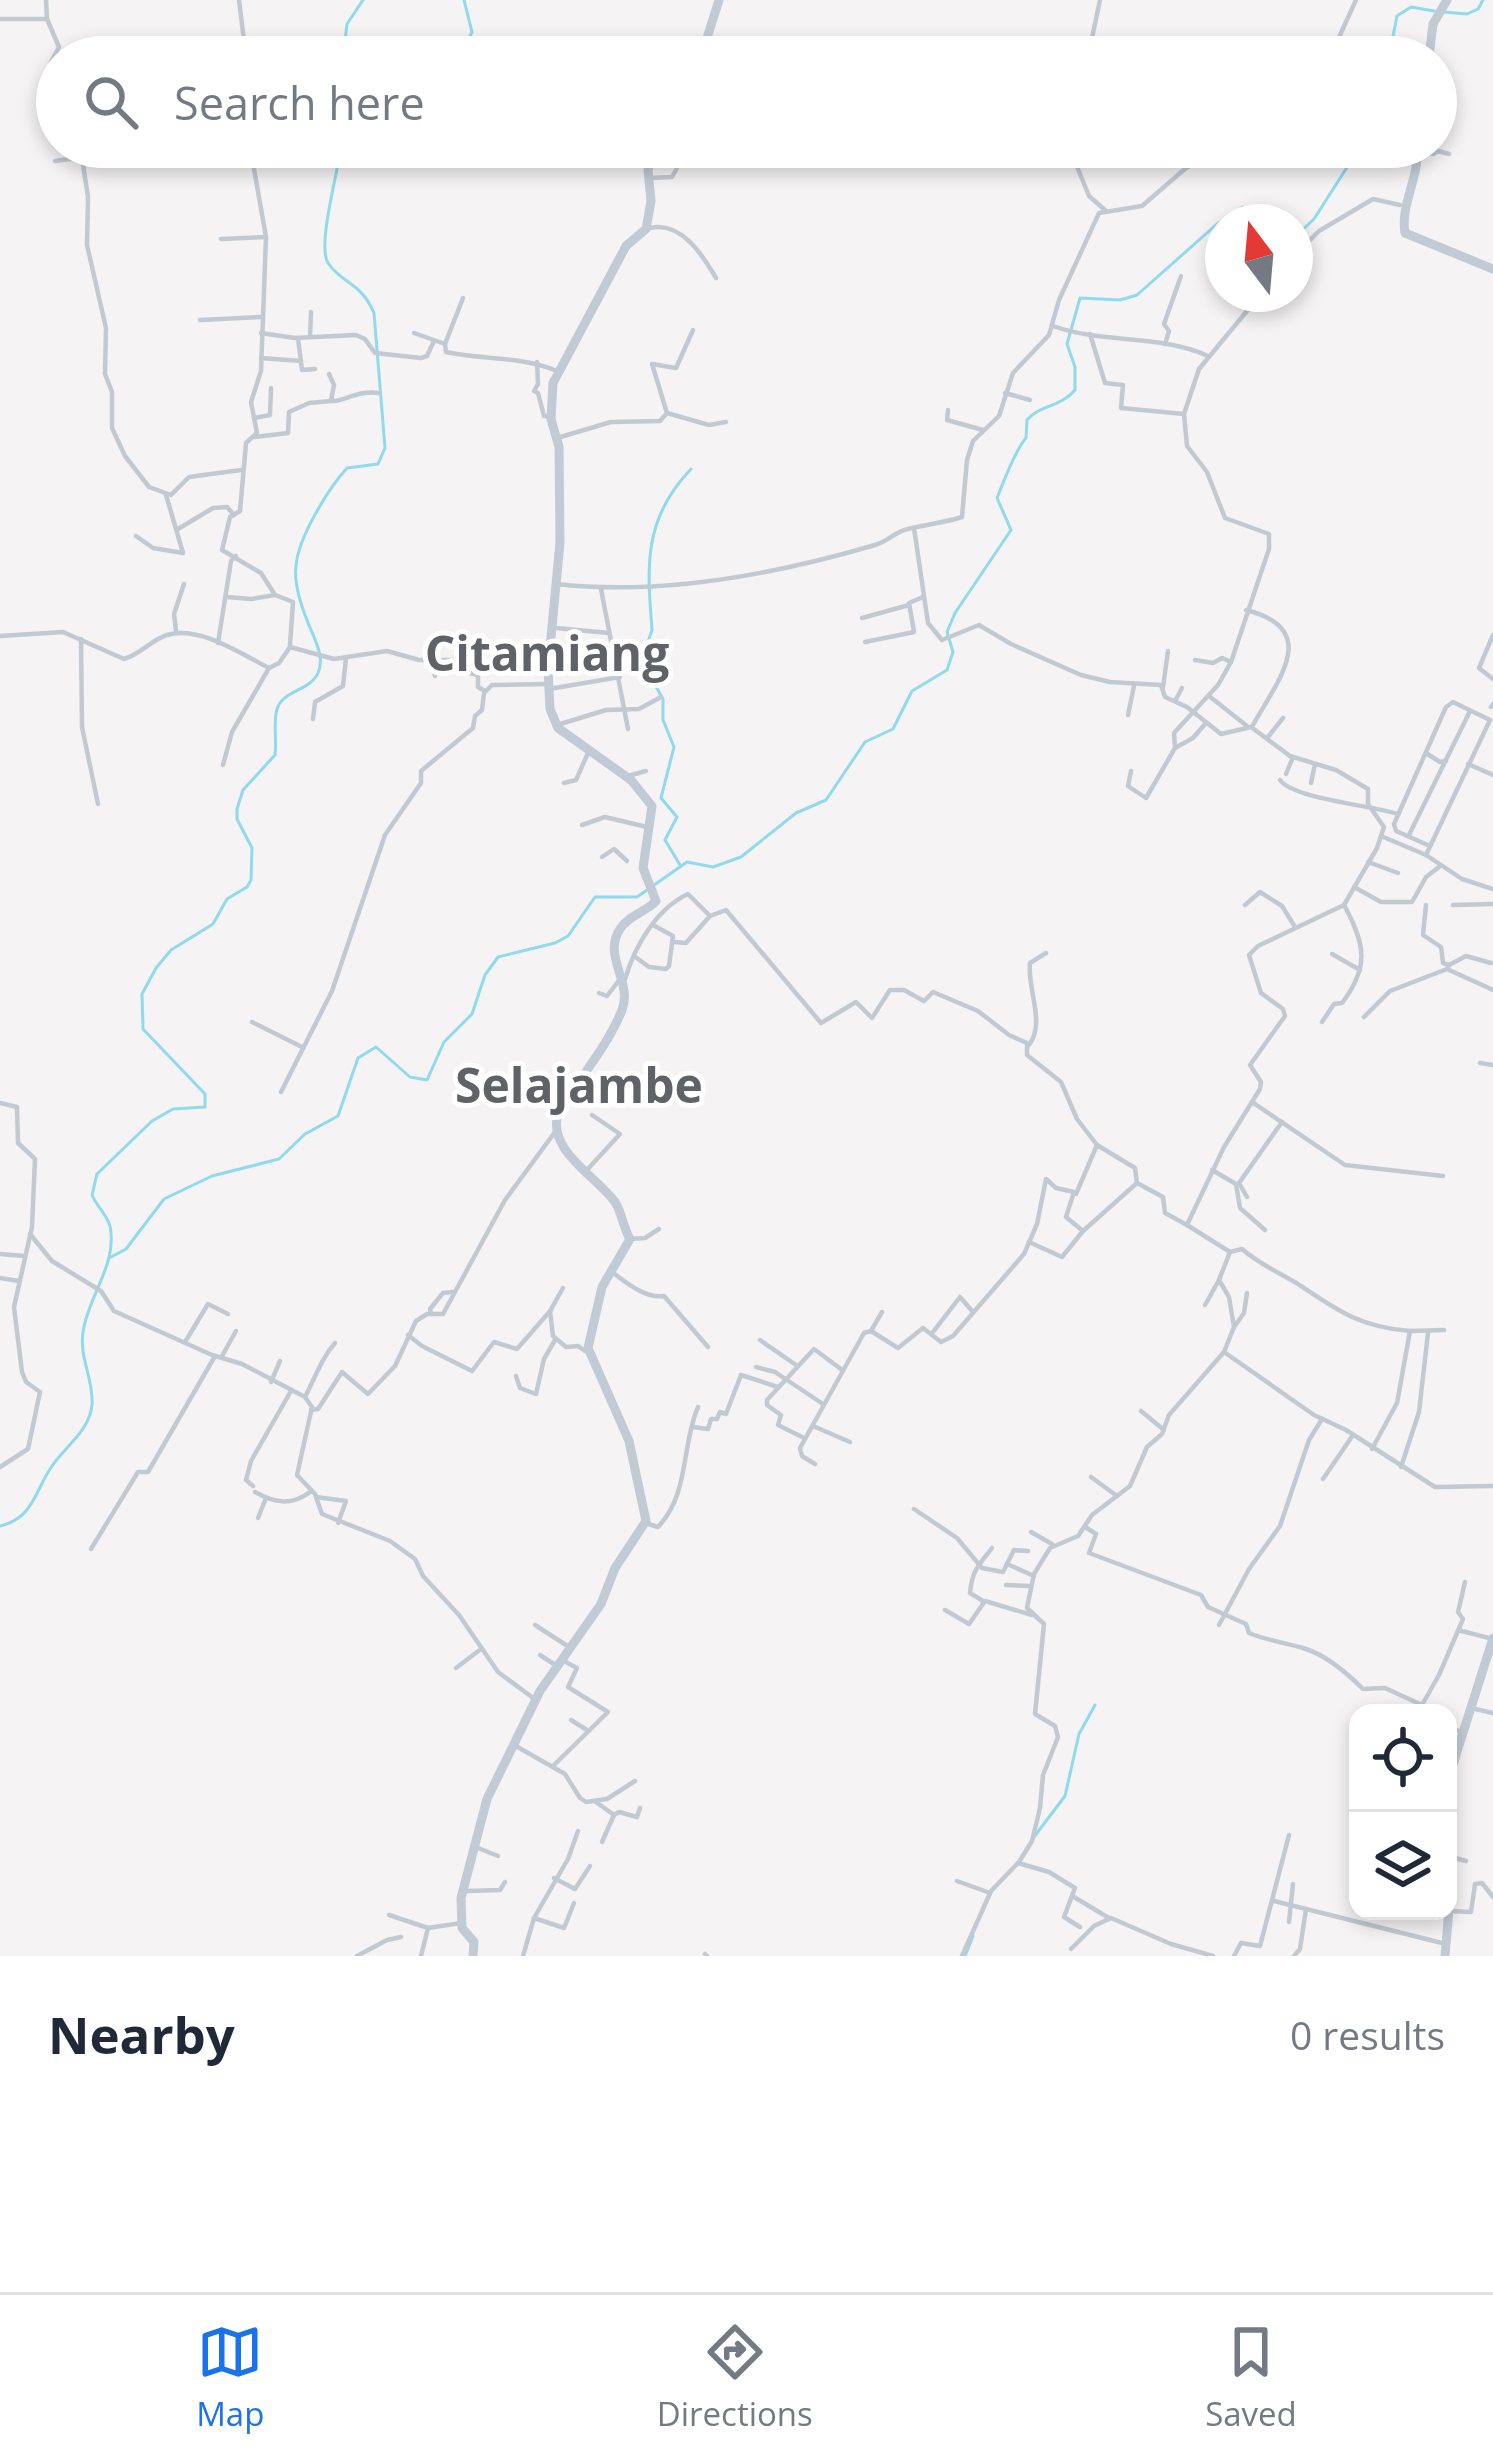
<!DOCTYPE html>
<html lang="en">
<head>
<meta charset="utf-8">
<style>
	body { margin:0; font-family:"Open Sans",sans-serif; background:#f6f6f7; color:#1f2937 }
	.controls { position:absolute; right:36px; bottom:36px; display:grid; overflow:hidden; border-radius:24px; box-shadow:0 6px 18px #0003 }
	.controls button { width:108px; height:108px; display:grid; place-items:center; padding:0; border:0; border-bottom:3px solid #e0e1e3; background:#fff; color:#1f2937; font:60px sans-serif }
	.compass { position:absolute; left:1205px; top:204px; width:108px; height:108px; border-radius:50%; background:#fff; box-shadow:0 6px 18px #0003; rotate:344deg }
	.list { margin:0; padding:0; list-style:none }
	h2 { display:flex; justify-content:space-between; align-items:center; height:156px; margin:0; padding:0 48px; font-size:51px }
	h2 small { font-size:39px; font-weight:400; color:#747a83 }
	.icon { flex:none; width:66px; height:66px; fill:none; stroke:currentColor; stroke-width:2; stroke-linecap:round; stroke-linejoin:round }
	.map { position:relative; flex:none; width:1493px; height:1956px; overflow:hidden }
	.search { position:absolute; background:#fff; box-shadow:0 6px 18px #0003; left:36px; right:36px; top:36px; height:132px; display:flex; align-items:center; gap:30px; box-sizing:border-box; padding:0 42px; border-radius:66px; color:#747a83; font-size:45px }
	.sheet { height:336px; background:#fff }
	nav { display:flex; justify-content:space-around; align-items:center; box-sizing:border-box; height:168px; border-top:3px solid #e0e1e3; background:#fff; font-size:33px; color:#747a83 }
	nav a { display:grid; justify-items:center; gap:6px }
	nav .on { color:#1a73e8 }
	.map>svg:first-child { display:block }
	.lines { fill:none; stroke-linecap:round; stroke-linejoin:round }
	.stream { stroke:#90daee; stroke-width:3 }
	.street { stroke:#c1cad2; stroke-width:4.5 }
	.secondary { stroke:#c1cbd6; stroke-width:9 }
	.labels { text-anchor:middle; stroke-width:10; stroke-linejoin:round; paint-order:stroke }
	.quarter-label { font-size:48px; font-weight:bold; fill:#5f6368; stroke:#fff }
</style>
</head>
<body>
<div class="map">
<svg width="1493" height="1956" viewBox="0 0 1493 1956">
	<rect width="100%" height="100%" fill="#f5f3f3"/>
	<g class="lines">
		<!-- stream -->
		<g class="stream">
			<path d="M 1444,12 L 1467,14 L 1478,9 L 1483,0"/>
			<path d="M 343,57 L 347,24 L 363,0"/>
			<path d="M 405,57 C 425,40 442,42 467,42 L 472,32 L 464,0"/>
			<path d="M 1389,57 L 1397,16 L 1411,7 L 1434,11"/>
			<path d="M 1295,237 L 1314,219 L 1360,147"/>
			<path d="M 680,865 L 665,840 L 677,817 L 661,798 L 674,747 L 663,720 L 663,699 L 651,678 L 656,657 L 648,642 L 652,630 C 647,566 643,519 691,469"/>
			<path d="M 111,1257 L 126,1249 L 164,1199 L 212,1176 L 279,1159 L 305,1134 L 338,1116 L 358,1058 L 376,1047 L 410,1077 L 427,1080 L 444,1042 L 472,1014 L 485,975 L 498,957 L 555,943 L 568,936 L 595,897 L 637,897 L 687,862 L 713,867 L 741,857 L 796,813 L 826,800 L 865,742 L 893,729 L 912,691 L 947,670 L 953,652 L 947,632 L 955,613 L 1011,530 L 997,498 C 1004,481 1015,450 1026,438 L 1027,420 C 1039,405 1061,407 1075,390 L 1075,367 L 1067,344 L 1080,298 L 1120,300 L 1137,295 L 1217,224 L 1243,207 L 1254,222"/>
			<path d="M 0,1526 C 34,1518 35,1490 52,1466 C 66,1445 89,1432 92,1405 C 94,1380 79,1358 83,1332 C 88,1296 118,1264 110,1226 C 106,1213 97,1207 92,1195 L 97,1174 L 152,1121 L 173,1109 L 205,1107 L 205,1094 L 143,1029 L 142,994 L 156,968 L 171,950 L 213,924 L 227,899 L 247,887 L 251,880 L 252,848 L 237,819 L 237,809 L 243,790 L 275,755 C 277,741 273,723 277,709 C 283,690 310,691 318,673 C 326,656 312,635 307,620 C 301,605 294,582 296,566 C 298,538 328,489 347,468 L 378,464 L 385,448 L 374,313 C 361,282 342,284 328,263 C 317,245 338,172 341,147"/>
			<path d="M 1034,1837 L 1065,1796 L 1079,1734 L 1095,1705"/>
			<path d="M 965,1956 L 973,1936"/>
		</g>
		<!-- street -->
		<g class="street">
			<path d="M 46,0 L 47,19 L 59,47 L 51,62 L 57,89"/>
			<path d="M 239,0 L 246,57"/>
			<path d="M 0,19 L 47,19"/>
			<path d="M 1088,57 L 1100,0"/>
			<path d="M 1330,57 L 1356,0"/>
			<path d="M 69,147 L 69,159 L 82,158 L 88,197 L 87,245 L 106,328 L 105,374 L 112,392 L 112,428 L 125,456 L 149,487 L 171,495 L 189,477 L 241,470"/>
			<path d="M 255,147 L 254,169 L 266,237 L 261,371 L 251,402 L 257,433 L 246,443 L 240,511 L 230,517 L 222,550 L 261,573 L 275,595 L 293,602 L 290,645"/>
			<path d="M 1069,147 L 1089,196 L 1105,210"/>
			<path d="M 1287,147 L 1285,153 L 1290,158"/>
			<path d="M 1417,148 L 1433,154 L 1438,151 L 1449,154"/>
			<path d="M 55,161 L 69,159"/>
			<path d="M 648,178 L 672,177 L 677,168"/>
			<path d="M 650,228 C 681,221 702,254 716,278"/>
			<path d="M 221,239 L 266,237"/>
			<path d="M 1295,255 L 1319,231 L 1373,199 L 1400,205"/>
			<path d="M 200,320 L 260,317"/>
			<path d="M 1053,326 C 1103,344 1159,334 1208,356"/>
			<path d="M 261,333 L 295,338 L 356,335 L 365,339 L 375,353 L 421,358 L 427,356 L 434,341"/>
			<path d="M 414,333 L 445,344 L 446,352 C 483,360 522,356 557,371"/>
			<path d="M 1090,334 L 1105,383 L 1123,385 L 1121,408 L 1184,414"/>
			<path d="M 310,337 L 311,312"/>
			<path d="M 298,338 L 302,370 L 315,369"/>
			<path d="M 445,344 L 463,298"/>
			<path d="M 1165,344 L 1169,331 L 1164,324 L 1181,276"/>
			<path d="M 261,358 L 301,361"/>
			<path d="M 537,362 L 538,384 L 534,391 L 538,393 L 544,416 L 549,416"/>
			<path d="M 329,374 L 334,385 L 331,401 C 344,402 356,390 379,393"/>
			<path d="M 1005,393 L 1030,400"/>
			<path d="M 948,410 L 947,420 L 983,430"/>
			<path d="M 667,413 L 652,364 L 676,368 L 693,330"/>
			<path d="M 254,418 L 270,415 L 271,388"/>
			<path d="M 255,437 L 288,433 L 289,412 L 309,403 L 331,401"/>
			<path d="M 557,438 L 611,422 L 660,421 L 667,413 L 709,425 L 726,422"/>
			<path d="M 914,528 L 928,623 L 942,640 L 979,625 L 1011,644 L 1081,675 L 1110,682 L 1161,685 L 1165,697 L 1187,707 L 1221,734 L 1251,727 L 1290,756 L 1336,770 L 1368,789 L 1368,804 L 1384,827 L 1377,848 L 1344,905 L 1258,946 L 1249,955 L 1261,993 L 1283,1009 L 1285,1016 L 1250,1065 L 1261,1082 L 1260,1089 L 1224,1147 L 1187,1225 L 1230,1252 L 1219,1280 L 1229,1297 L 1234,1327 L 1224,1352 L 1314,1415 L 1346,1430 L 1435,1487 L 1493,1486"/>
			<path d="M 178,529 L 213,508 L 227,507 L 234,515"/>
			<path d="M 136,536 L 153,548 L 183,553 L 166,495"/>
			<path d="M 556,584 C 662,596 773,575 875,545 C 887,542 896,531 908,529 C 926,524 944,523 962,517 L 967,460 L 973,441 L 999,416 L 1013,373 L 1049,335 L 1059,300 L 1099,213 L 1142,206 L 1186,168 L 1227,147"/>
			<path d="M 601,589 L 628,729"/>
			<path d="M 227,597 L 251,599 L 275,595"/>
			<path d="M 1246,610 C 1322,629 1278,680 1253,725"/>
			<path d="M 862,618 L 909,605"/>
			<path d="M 556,628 L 609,633"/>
			<path d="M 176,631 L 174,614 L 184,584"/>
			<path d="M 1493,635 L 1479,668 L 1493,679"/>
			<path d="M 0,636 L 63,632 L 124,659 C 141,654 151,640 167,635 C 199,625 241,654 269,668 L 279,663 L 290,647 L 334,659 L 387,651 L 419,660 L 454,660 L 474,649 L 547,656"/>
			<path d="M 81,639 L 82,727 L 98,804"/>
			<path d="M 865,642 L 914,632 L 909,603 L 923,597"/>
			<path d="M 218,643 L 231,561 L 236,556"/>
			<path d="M 454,660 L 456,670 L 478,675 L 478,687 L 485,691"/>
			<path d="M 1195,660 L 1213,663 L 1222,658 L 1231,662"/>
			<path d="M 431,661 L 435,676"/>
			<path d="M 1163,687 L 1168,651"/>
			<path d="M 549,689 L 620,677"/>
			<path d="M 1209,696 L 1247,726"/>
			<path d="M 1175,701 L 1182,688"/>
			<path d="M 1491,707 L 1493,704"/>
			<path d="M 1128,715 L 1134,686"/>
			<path d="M 313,719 L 315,702 L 343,686 L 346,658"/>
			<path d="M 557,725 L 606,710 L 639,709 L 661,697"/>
			<path d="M 1268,737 L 1283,718"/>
			<path d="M 1175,748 L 1174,733 L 1218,685 L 1231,662 L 1269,549 L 1269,534 L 1225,518 L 1207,472 L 1187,446 L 1184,414 L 1199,369 L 1261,294"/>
			<path d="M 1426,753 L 1440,762 L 1446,761"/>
			<path d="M 1468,764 L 1493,775"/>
			<path d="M 223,765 L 232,732 L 269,668"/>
			<path d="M 1131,771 L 1128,786 L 1146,798 L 1175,748 L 1193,738 L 1206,723"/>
			<path d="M 1286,774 L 1293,757"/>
			<path d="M 628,776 L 646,771"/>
			<path d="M 1280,780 C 1294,799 1370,805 1398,814"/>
			<path d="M 564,783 L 576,780 L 588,753"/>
			<path d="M 1311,783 L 1315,764"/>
			<path d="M 582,825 L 605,817 L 647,827"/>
			<path d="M 1409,835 L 1470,711"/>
			<path d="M 1381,836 L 1426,855 L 1462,879 L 1493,889"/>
			<path d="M 1426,855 L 1490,720 L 1453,702 L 1446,707 L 1394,824 L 1396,831 L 1430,846"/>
			<path d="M 602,857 L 614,849 L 627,861"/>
			<path d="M 1368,862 L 1398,873"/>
			<path d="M 1354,887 L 1381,902 L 1412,902 L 1426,877 L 1439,867"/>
			<path d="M 1245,905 L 1260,892 L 1282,906 L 1295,927"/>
			<path d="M 1426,905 L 1423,935 L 1441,947 L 1443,963 L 1449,965 L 1447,969"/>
			<path d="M 1453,905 L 1493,904"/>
			<path d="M 674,942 L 686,943 L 710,916"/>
			<path d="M 1332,954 L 1360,970"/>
			<path d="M 634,956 L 649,967 L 666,969 L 669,966 L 673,936 L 653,925"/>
			<path d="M 1449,965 L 1466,956 L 1491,963"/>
			<path d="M 625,979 C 635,946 656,909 688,894 L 710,916 L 726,910 L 821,1023 L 856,1002 L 872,1018 L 890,990 L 904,990 L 924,1001 L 933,992 L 978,1011 L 1009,1035 L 1027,1043 L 1027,1055 L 1061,1082 L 1077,1119 L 1097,1145 L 1135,1168 L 1137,1183"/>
			<path d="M 599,993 L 607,996 L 620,979"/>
			<path d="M 1364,1017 L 1390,991 L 1447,969 L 1493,990"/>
			<path d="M 252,1022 L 302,1047"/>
			<path d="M 1322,1022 L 1334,1004 L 1342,1003 C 1370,966 1365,944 1344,905"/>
			<path d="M 1029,1045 C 1046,1022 1027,990 1030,963 L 1046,953"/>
			<path d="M 1480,1063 L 1493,1065"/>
			<path d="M 281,1092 L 332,991 L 385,835 L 421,783 L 421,771 L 473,728 L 475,716 L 482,710 L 484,693 L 492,685 L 548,684"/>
			<path d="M 1252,1102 L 1345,1165 L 1443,1176"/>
			<path d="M 0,1103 L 17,1107 L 18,1143 L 35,1159 L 32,1227 L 14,1307 L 22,1372 L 26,1382 L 40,1392 L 28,1449 L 0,1467"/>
			<path d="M 1212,1170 L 1236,1184 L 1240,1208 L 1265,1230"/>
			<path d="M 586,1171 L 620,1134 L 592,1115"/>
			<path d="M 1137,1183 L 1163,1197 L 1165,1213 L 1187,1225"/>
			<path d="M 1076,1194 L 1097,1145"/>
			<path d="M 1247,1197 L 1239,1183 L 1282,1122"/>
			<path d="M 30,1234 L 52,1261 L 101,1291 L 114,1311 L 212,1355 L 242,1364 L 305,1397 L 312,1407 L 297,1475 L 315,1494 L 322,1514 L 390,1541 L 415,1559 L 423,1576 L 459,1615 L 498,1672 L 536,1700"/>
			<path d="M 630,1239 L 645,1238 L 659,1229"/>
			<path d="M 1029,1242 L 1062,1257 L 1083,1231 L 1137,1183"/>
			<path d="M 1230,1252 L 1242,1249 C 1259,1264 1278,1272 1298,1284 C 1338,1311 1360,1327 1410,1331"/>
			<path d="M 0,1254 L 24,1256"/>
			<path d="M 611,1271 C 625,1282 646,1299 664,1296 L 708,1347"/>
			<path d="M 0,1278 L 19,1281"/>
			<path d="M 563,1288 L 550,1311 L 553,1336 L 566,1347 L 578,1346 L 585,1351"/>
			<path d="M 1205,1305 L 1219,1280"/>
			<path d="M 431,1314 L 430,1309 L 443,1293 L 453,1292"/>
			<path d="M 1234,1327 L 1244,1313 L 1247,1293"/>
			<path d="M 871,1331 L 882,1312"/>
			<path d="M 933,1332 L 960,1297 L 973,1312"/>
			<path d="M 408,1335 L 422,1346 L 472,1371 L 494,1342 L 517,1349 L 551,1310"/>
			<path d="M 760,1340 L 796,1365"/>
			<path d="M 185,1342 L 208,1304 L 228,1314"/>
			<path d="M 222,1356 L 236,1331"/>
			<path d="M 756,1367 L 775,1372 L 823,1404"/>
			<path d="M 516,1376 L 520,1388 L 536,1394 L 544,1359 L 555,1340"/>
			<path d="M 271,1382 L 280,1361"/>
			<path d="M 305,1397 C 315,1378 321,1359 335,1343"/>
			<path d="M 311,1410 L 318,1409 L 342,1372 L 368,1394 L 395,1366 L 416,1321 L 427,1314 L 443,1314 L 505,1200 L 555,1132"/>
			<path d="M 1141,1411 L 1164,1430"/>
			<path d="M 813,1426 L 850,1442"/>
			<path d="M 693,1427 L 708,1429 L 711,1419 L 717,1419 L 720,1412 L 726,1414 L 741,1375 L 778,1387"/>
			<path d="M 804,1438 L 778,1425 L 781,1415 L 767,1405 L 767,1400 L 814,1349 L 841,1369"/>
			<path d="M 1372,1449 L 1397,1403 L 1410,1331 L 1444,1330"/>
			<path d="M 815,1464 L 802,1456 L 800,1448 L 864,1333 L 871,1331 L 898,1348 L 923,1328 L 941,1342 L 953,1336 L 1024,1254 L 1037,1224 L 1046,1179 L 1056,1188 L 1074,1192 L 1066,1217 L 1083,1231"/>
			<path d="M 1401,1467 L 1419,1412 L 1428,1333"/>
			<path d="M 1091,1477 L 1117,1496"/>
			<path d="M 1323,1479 L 1353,1435"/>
			<path d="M 253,1486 L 246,1480 L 251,1461 L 291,1391"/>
			<path d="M 255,1492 C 274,1503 292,1506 310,1492"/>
			<path d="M 316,1497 L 346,1501 L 338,1523"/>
			<path d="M 914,1509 L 957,1538 L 982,1568 L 1003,1572 L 1014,1550 L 1028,1551"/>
			<path d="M 258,1518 L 266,1498"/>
			<path d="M 645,1523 L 658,1527 C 690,1493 681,1446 698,1407"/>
			<path d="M 1085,1527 L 1096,1534 L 1089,1553 L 1201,1595 L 1208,1607 L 1246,1624 L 1249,1633 C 1268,1641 1288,1643 1306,1649 C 1327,1656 1349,1675 1363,1689 L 1385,1688 L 1422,1705 L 1423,1713"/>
			<path d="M 1031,1532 L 1052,1544"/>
			<path d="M 91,1549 L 138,1472 L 148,1472 L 215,1356"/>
			<path d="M 1007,1564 L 1034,1576"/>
			<path d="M 1006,1585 L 1030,1586"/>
			<path d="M 983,1601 L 970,1593 C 972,1570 979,1565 992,1548"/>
			<path d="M 945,1610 L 969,1624 L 985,1601 L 1032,1615"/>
			<path d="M 535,1625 L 569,1647"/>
			<path d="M 1219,1625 L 1249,1569 L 1280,1526 L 1309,1440 L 1322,1419"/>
			<path d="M 1458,1630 L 1493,1639"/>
			<path d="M 540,1655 L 557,1666"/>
			<path d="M 456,1668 L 481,1649"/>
			<path d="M 1422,1705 L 1439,1675 L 1463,1619 L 1458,1612 L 1465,1582"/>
			<path d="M 1471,1708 L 1493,1713"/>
			<path d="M 571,1720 L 587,1730"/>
			<path d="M 1448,1727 L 1464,1733"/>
			<path d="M 514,1745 L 565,1774 L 580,1798 L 586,1802 L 607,1799 L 635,1781"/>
			<path d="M 553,1766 L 608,1712 L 568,1687 L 577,1668 L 564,1661"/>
			<path d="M 596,1802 L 614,1815 L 602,1842"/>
			<path d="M 614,1815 L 619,1812 L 637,1817 L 640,1808"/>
			<path d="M 478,1848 L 498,1856"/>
			<path d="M 1448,1856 L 1466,1861"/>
			<path d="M 1018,1863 L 1049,1872 L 1075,1888 L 1064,1917 L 1080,1927"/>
			<path d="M 554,1878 L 575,1889 L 590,1866"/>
			<path d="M 957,1881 L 990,1893"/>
			<path d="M 467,1891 L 500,1890 L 505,1882"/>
			<path d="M 1074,1897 L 1109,1918"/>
			<path d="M 1274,1901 L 1306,1909"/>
			<path d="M 1449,1911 L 1471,1912 L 1475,1884 L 1482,1883 L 1493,1897"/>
			<path d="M 389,1915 L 428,1928 L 461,1923"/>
			<path d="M 534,1918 L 564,1928 L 574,1903"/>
			<path d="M 1289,1922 L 1293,1884"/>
			<path d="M 1071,1949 L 1094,1926 L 1111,1918 L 1171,1944 L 1213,1956"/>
			<path d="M 705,1954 L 707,1956"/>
			<path d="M 357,1956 L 387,1940 L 401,1937"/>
			<path d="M 421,1956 L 428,1928"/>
			<path d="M 523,1956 L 534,1918 L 568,1859 L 578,1831"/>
			<path d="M 962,1956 L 991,1891 L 1019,1862 L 1032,1841 L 1040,1808 L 1043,1775 L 1058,1737 L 1055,1726 L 1035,1714 L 1044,1624 L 1027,1608 L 1034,1574 L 1050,1548 L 1078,1536 L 1092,1515 L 1130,1486 L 1147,1447 L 1162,1434 L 1169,1415 L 1224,1352"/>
			<path d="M 1234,1956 L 1241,1943 L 1260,1946 L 1289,1835"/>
			<path d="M 1294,1956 L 1300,1949 L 1306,1909 L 1446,1944"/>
		</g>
		<!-- secondary -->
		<g class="secondary">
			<path d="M 701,57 L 719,0"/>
			<path d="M 1429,57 L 1433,24 L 1447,0"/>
			<path d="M 1417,147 C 1420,177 1400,204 1405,233 L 1493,269"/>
			<path d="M 1448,1780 L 1493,1638"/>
			<path d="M 473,1956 L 474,1942 L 462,1928 L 461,1898 L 487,1799 L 540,1691 L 601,1604 L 615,1568 L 646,1521 L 629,1441 L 588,1348 L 602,1287 L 630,1239 C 623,1227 622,1213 615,1202 C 596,1176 547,1150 558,1114 C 578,1079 607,1048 622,1010 C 633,982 602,956 620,929 C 629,915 646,912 656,901 L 643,868 L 652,806 L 631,780 L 558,728 L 550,709 L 548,669 L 560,542 L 559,447 L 551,419 L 553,383 L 626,246 L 646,229 L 651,201 L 648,170 L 655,147"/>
			<path d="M 1445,1956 L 1450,1897 L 1448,1872"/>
		</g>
	</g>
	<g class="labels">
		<!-- quarter labels -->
		<g class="quarter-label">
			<text x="547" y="671">Citamiang</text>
			<text x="579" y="1103">Selajambe</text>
		</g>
	</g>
</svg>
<div class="controls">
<button><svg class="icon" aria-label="locate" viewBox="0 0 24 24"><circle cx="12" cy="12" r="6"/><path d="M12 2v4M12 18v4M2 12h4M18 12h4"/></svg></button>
<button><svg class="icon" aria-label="layers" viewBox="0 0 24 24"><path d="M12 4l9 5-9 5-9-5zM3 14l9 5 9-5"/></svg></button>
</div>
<svg class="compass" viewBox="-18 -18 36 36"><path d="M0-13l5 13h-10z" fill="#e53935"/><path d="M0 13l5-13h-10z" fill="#747a83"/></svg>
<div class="search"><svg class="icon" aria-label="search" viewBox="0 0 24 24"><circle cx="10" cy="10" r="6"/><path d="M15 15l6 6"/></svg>Search here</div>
</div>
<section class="sheet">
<h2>Nearby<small>0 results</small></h2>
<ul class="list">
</ul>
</section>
<nav>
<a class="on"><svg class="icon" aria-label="map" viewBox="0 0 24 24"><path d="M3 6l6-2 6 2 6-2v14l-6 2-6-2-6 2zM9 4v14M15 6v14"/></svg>Map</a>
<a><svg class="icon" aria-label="directions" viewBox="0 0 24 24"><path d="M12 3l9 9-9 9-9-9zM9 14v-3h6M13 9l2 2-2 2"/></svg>Directions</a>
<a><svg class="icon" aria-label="saved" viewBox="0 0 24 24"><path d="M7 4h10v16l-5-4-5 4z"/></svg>Saved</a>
</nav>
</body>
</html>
